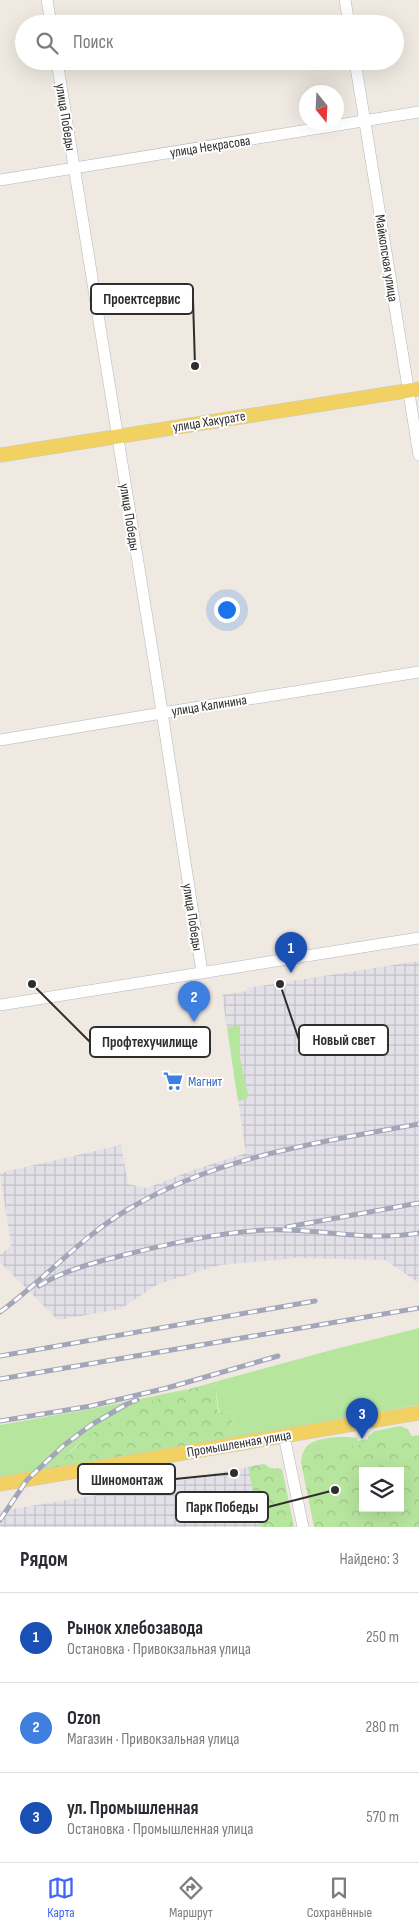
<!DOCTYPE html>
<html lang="ru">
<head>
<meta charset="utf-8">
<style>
	body { margin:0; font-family:"Sofia Sans Condensed",sans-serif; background:#f2f2f3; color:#2b2b33 }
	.controls { position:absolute; right:15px; bottom:15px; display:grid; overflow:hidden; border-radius:0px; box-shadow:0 5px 20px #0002 }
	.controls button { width:45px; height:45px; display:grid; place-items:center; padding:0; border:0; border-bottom:1px solid #e1e1e2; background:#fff; color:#2b2b33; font:25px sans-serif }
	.compass { position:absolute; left:299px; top:85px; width:45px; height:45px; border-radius:50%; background:#fff; box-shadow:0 5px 20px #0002; rotate:162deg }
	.you { position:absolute; left:226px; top:609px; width:18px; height:18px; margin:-12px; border:4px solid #fff; border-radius:50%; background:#1a73e8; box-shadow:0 0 0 8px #1a73e833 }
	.badge { display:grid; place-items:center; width:32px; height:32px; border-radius:50%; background:#4264fb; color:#fff; font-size:16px; font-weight:700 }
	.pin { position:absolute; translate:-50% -41px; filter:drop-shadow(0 1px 2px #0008) }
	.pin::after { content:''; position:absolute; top:26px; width:18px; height:15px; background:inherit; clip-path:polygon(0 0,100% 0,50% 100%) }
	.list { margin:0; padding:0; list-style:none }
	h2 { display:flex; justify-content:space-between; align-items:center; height:65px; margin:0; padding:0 20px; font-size:21px }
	h2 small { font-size:16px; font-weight:400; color:#7c7c81 }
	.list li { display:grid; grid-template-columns:32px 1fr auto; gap:15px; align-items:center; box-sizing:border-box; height:90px; padding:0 20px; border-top:1px solid #e1e1e2 }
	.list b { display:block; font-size:19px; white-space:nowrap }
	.list p { margin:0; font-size:16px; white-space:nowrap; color:#7c7c81 }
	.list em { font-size:16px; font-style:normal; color:#7c7c81 }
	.icon { flex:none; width:28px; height:28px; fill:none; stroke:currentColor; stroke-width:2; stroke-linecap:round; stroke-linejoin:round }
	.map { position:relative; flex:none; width:419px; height:1527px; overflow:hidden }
	.search { position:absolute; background:#fff; box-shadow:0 5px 20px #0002; left:15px; right:15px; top:15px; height:55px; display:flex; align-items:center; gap:12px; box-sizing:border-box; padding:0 18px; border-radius:28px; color:#7c7c81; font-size:19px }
	.sheet { height:335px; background:#fff }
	nav { display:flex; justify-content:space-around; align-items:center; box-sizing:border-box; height:70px; border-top:1px solid #e1e1e2; background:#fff; font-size:14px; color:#7c7c81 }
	nav a { display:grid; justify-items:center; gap:2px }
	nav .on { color:#4264fb }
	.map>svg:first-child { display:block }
	.industrial { fill:url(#industrial-grid) }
	.grass { fill:#b6e59e }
	.forest { fill:url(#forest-crowns); fill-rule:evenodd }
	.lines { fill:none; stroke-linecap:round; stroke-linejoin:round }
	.minor-casing { stroke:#b4b7c1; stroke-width:12 }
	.major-casing { stroke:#c9c9c9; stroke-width:15 }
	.minor { stroke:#fff; stroke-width:11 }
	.major { stroke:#f2d163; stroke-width:14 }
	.rail-casing { stroke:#a3a6b8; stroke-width:5 }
	.rail { stroke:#fff; stroke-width:3; stroke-dasharray:9; stroke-linecap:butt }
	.labels { text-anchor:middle; stroke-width:4; stroke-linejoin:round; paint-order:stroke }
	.street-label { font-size:14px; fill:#2e2e2e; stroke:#fff }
	.shop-label { font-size:14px; fill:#366cbe; stroke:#fff; text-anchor:start }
	.leader { fill:none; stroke:#2e2e2e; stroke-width:2 }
	.callout-dot { fill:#2e2e2e; stroke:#fff; stroke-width:2 }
	.callout { fill:#fff; stroke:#2e2e2e; stroke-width:2 }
	.callout-label { font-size:15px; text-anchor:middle; font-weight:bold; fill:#2e2e2e }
</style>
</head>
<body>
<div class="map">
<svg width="419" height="1527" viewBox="0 0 419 1527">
	<defs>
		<pattern id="industrial-grid" width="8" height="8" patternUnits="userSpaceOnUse" patternTransform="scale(1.25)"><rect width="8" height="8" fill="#e3e1e8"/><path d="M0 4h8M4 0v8" fill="none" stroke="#c3c1c7"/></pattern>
		<pattern id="forest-crowns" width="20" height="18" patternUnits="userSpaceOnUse" patternTransform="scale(1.25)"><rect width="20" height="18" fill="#b6e59e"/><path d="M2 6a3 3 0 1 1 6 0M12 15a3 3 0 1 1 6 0" fill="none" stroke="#9dc588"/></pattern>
	</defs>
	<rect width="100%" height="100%" fill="#efe9e1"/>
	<!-- industrial -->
	<g class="industrial">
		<path d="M 419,961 L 419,1283 L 385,1260 L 296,1258 L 220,1265 L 158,1284 L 120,1309 L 58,1320 L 0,1262 L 0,1255 L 11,1246 L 0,1173 L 121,1145 L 128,1184 L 147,1188 L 193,1170 L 246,1153 L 222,995 L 247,991 L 247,988 Z"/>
		<path d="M 264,1464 L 270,1468 L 282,1469 L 294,1527 L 0,1527 L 0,1511 L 146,1487 Z"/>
	</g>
	<!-- grass -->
	<g class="grass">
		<path d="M 240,1026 L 240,1058 L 248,1094 L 247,1099 L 238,1101 L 227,1027 Z"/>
		<path d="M 419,1328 L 419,1405 L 230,1438 L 233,1413 L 219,1412 L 215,1385 L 218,1381 L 339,1348 Z"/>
		<path d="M 188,1389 L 122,1414 L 78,1444 L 53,1468 L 0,1477 L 0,1425 L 101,1407 Z"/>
		<path d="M 400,1426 L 408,1429 L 412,1437 L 302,1455 C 304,1452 305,1447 308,1445 C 318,1437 344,1436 357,1438 L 358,1441 L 368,1439 L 368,1436 L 375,1431 Z"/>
	</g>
	<!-- forest -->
	<g class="forest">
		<path d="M 218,1381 L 215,1385 L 218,1412 L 233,1413 L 230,1438 L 53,1468 C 74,1448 97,1427 123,1414 C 151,1400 188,1389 218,1381 Z"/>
		<path d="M 419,1435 L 419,1527 L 314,1527 L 301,1462 L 302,1455 ZM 363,1471 L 400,1471 L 400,1508 L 363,1508 Z"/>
		<path d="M 264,1464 L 270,1468 L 282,1469 L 294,1527 L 260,1527 L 248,1467 Z"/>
	</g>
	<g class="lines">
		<defs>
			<g id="minor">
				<path d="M 47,0 L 51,24"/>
				<path d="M 345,0 L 349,24"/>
				<path d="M 57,61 L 158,686 L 202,972"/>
				<path d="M 355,61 L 419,455"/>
				<path d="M 0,180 L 419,112"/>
				<path d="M 0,740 L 162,713 L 419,672"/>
				<path d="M 0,1005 L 419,938"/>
				<path d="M 284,1436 L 303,1527"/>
			</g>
			<g id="major">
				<path d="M 0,455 L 419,389"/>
				<path d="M 0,1484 L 419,1413"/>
			</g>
		</defs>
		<!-- minor casing -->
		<use href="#minor" class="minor-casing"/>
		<!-- major casing -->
		<use href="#major" class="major-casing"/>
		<!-- minor -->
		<use href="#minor" class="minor"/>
		<!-- major -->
		<use href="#major" class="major"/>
		<defs>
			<g id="rail">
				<path d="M 287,1227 L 419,1203"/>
				<path d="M 39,1286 C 66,1269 97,1262 128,1254 C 173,1243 220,1232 267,1230 C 317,1228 369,1242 419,1233"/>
				<path d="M 0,1312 C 44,1280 80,1238 127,1210 C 215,1157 320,1142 419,1124"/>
				<path d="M 0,1356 L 315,1301"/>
				<path d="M 0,1379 L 419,1308"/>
				<path d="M 0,1421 L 91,1406 L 167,1388 L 278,1356"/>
				<path d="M 0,1520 L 27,1480 L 63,1446 L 91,1425 L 127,1404 L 137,1400"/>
			</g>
		</defs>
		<!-- rail casing -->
		<use href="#rail" class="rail-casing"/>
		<!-- rail -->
		<use href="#rail" class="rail"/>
	</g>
	<!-- icons -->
	<defs>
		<symbol id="supermarket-bare" viewBox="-9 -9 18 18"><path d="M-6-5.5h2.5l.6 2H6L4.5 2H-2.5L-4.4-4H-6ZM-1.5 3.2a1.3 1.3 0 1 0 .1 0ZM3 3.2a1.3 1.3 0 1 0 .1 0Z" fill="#3f7fe0" stroke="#fff" stroke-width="2.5" paint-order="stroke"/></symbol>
	</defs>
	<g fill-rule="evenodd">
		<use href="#supermarket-bare" x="159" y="1067" width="28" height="28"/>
	</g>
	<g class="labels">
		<!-- street labels -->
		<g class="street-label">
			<text transform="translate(66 117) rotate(81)" y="5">улица Победы</text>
			<text transform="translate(210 146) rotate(-9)" y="5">улица Некрасова</text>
			<text transform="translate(387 258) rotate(81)" y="5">Майкопская улица</text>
			<text transform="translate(209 421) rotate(-9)" y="5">улица Хакурате</text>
			<text transform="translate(130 517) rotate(81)" y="5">улица Победы</text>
			<text transform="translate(209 705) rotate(-9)" y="5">улица Калинина</text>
			<text transform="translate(193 917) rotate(81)" y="5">улица Победы</text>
			<text transform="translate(239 1443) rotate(-10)" y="5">Промышленная улица</text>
		</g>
		<!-- shop labels -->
		<g class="shop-label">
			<text x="188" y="1086">Магнит</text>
		</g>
	</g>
	<!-- callouts -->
	<path class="leader" d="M195 366L193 299M280 984L299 1040M32 984L90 1042M234 1473L175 1479M335 1490L268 1507"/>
	<g class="callout-dot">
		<circle cx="195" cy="366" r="5"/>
		<circle cx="280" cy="984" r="5"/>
		<circle cx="32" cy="984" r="5"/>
		<circle cx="234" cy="1473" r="5"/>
		<circle cx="335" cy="1490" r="5"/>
	</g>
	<g class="callout">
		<rect x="91" y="284" width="102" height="30" rx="5"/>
		<rect x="299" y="1025" width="89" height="30" rx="5"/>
		<rect x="90" y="1027" width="120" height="30" rx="5"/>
		<rect x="78" y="1464" width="97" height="30" rx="5"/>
		<rect x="176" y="1492" width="92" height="30" rx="5"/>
	</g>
	<g class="callout-label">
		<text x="142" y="304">Проектсервис</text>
		<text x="344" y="1045">Новый свет</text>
		<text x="150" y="1047">Профтехучилище</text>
		<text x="127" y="1485">Шиномонтаж</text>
		<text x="222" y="1512">Парк Победы</text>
	</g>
</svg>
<div class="controls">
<button><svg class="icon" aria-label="layers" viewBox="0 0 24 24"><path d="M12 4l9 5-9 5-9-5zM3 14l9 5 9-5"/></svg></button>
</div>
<svg class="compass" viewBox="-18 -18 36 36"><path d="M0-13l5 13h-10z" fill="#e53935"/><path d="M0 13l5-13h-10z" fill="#7c7c81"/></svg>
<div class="you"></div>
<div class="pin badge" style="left:291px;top:973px;background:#1a4fb4">1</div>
<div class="pin badge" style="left:194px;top:1022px;background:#3f7fe0">2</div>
<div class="pin badge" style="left:362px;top:1439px;background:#1a4fb4">3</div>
<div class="search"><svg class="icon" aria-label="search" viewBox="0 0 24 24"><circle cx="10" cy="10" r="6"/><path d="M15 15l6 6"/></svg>Поиск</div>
</div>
<section class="sheet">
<h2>Рядом<small>Найдено: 3</small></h2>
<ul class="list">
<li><span class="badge" style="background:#1a4fb4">1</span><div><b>Рынок хлебозавода</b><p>Остановка · Привокзальная улица</p></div><em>250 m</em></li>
<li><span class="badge" style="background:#3f7fe0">2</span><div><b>Ozon</b><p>Магазин · Привокзальная улица</p></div><em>280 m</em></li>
<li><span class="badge" style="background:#1a4fb4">3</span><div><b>ул. Промышленная</b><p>Остановка · Промышленная улица</p></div><em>570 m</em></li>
</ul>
</section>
<nav>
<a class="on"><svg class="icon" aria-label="map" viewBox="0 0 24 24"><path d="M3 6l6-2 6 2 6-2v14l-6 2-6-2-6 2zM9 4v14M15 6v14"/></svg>Карта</a>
<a><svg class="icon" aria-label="directions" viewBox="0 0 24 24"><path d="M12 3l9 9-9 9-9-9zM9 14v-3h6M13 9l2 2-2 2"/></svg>Маршрут</a>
<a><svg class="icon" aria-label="saved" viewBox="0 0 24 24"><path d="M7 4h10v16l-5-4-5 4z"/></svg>Сохранённые</a>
</nav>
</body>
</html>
